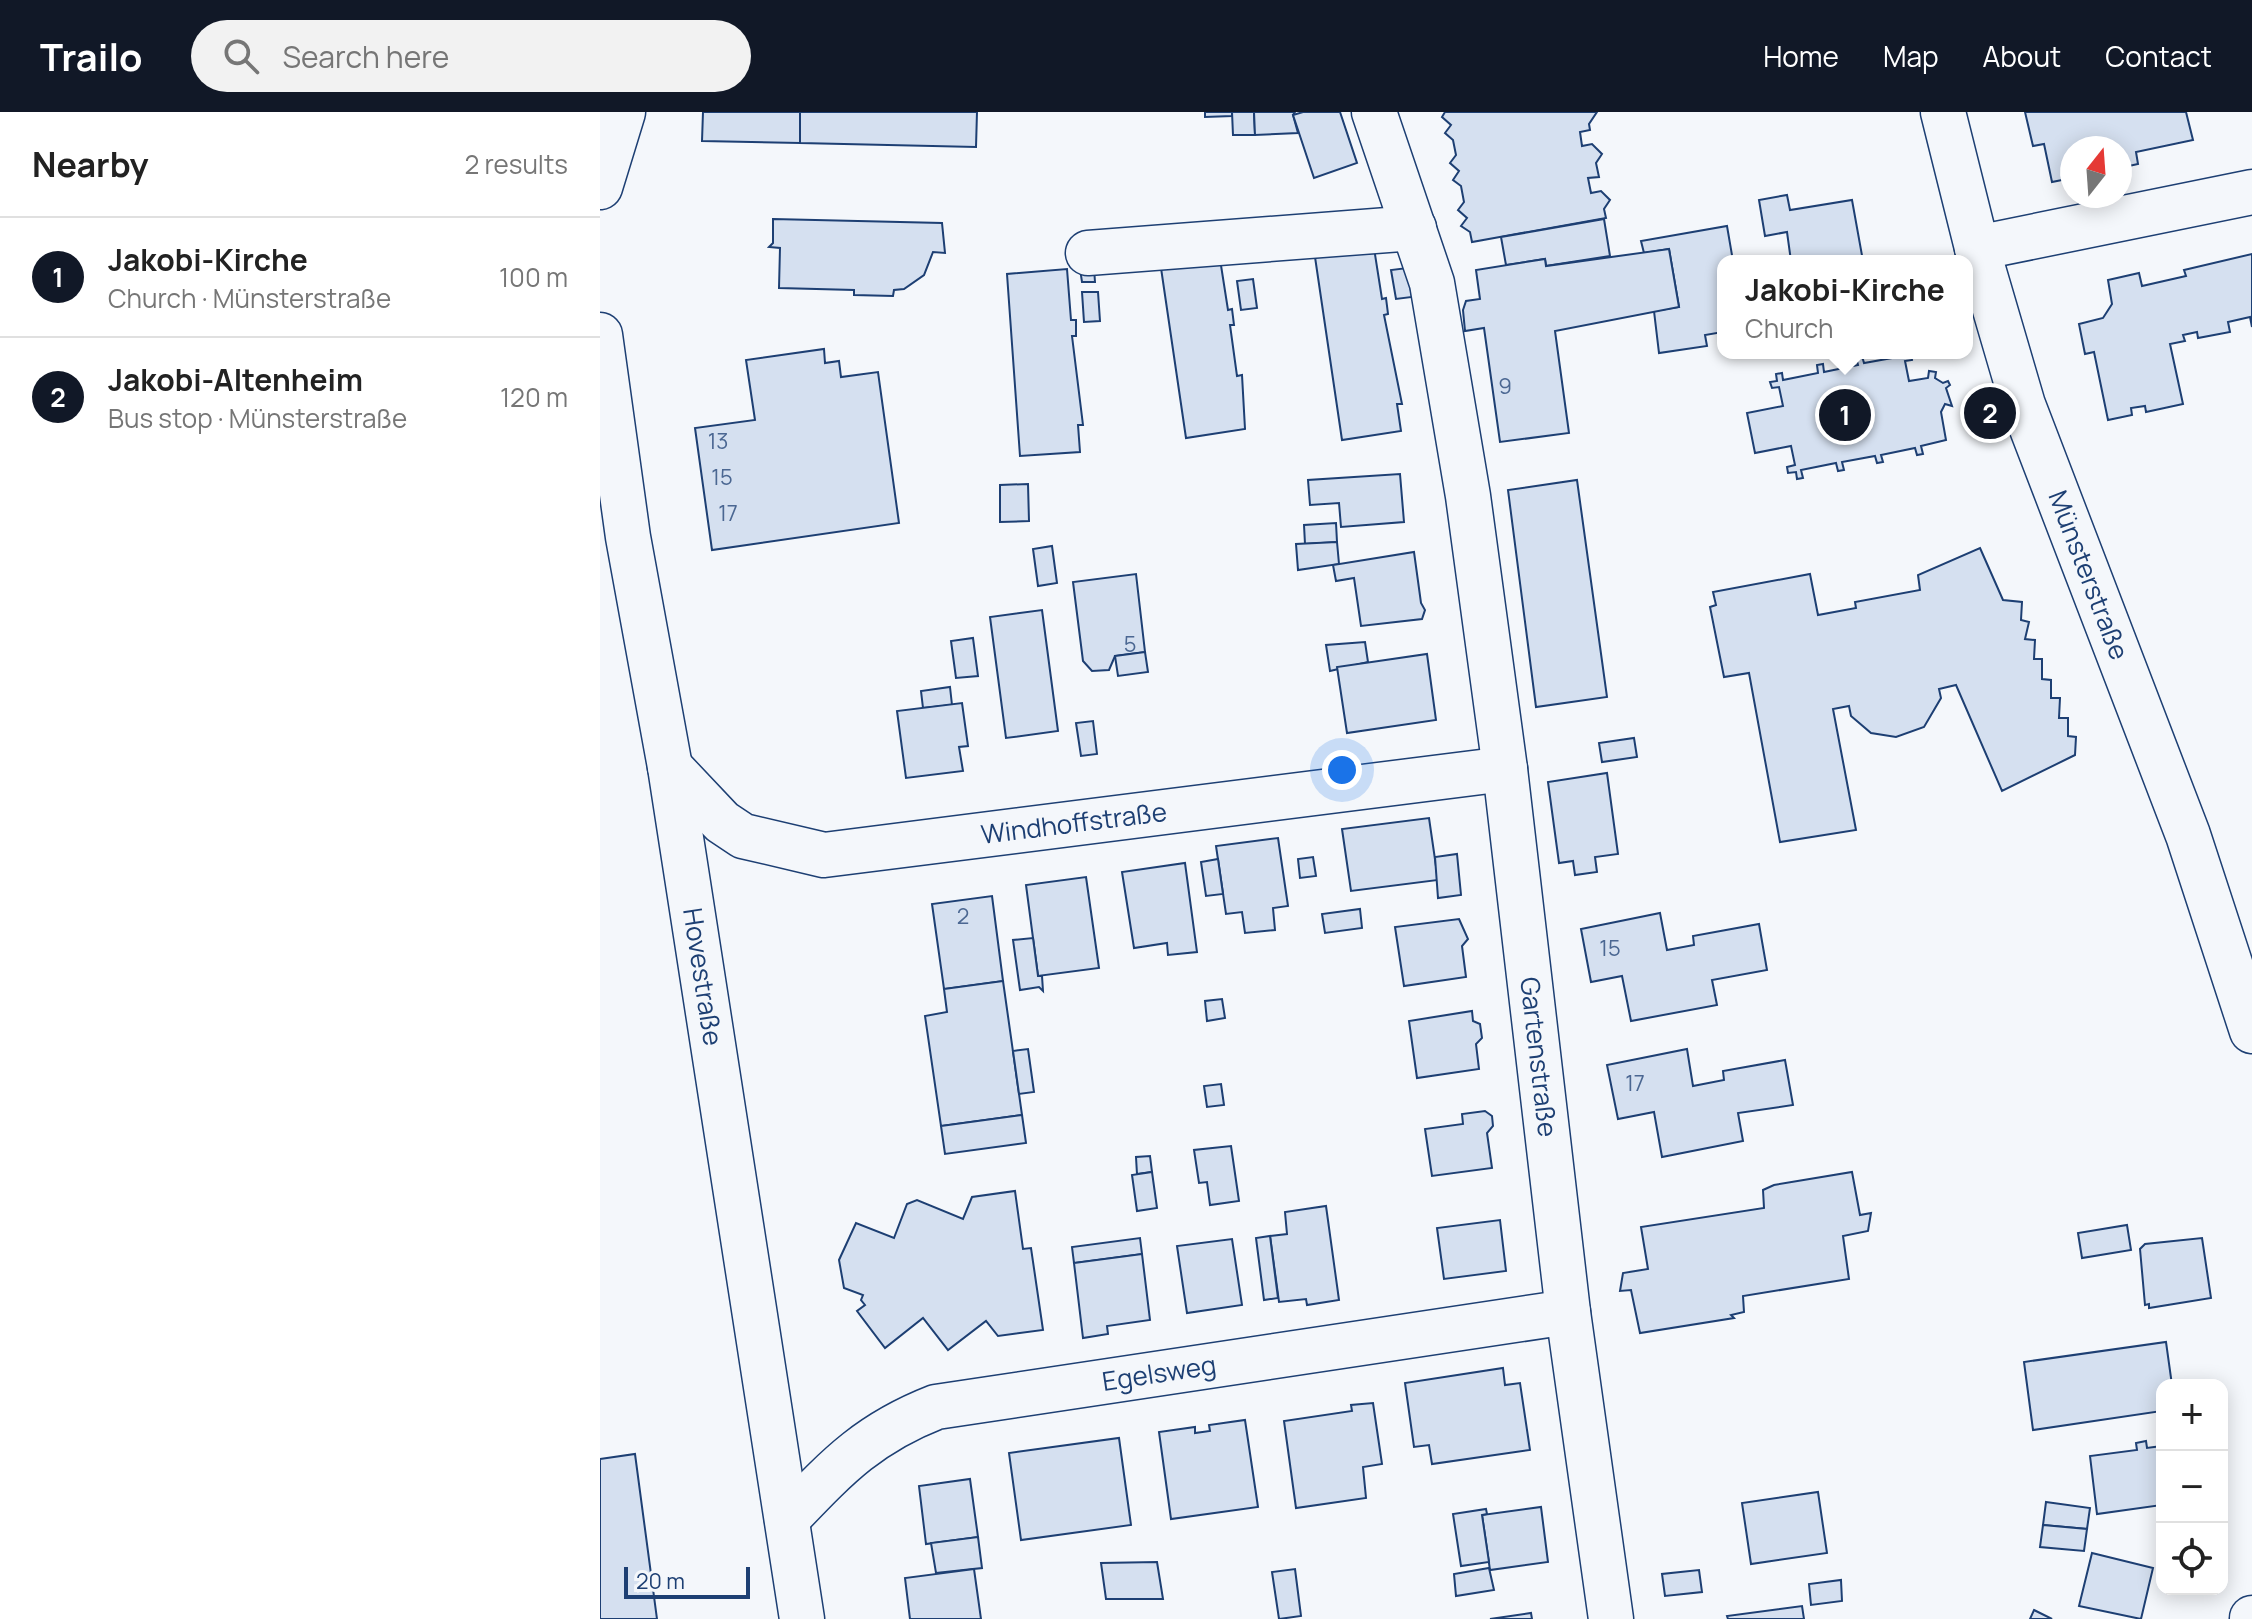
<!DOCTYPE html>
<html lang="en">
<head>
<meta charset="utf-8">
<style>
	body { margin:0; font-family:Manrope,sans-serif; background:#f2f2f2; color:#222 }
	.controls { position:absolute; right:24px; bottom:24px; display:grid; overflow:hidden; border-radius:16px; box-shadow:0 4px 20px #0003 }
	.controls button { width:72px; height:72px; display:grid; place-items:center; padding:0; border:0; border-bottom:2px solid #e0e0e0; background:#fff; color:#222; font:40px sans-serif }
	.compass { position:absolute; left:1460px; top:24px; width:72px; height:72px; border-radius:50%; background:#fff; box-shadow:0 4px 20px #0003; rotate:17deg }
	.scale { position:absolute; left:24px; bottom:20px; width:126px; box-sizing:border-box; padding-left:8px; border:4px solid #1d3f73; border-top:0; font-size:22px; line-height:28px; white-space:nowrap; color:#1d3f73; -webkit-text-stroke:6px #f4f7fb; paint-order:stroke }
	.you { position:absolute; left:742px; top:658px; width:28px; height:28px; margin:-20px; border:6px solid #fff; border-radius:50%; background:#1a73e8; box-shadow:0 0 0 12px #1a73e833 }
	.badge { display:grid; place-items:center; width:52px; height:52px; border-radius:50%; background:#111827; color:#fff; font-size:26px; font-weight:700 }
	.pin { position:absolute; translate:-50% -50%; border:4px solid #fff; box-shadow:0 2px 8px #0006 }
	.popup { position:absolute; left:1117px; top:143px; width:256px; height:104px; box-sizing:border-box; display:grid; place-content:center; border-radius:16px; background:#fff; filter:drop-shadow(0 2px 6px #0005); font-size:26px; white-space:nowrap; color:#767676 }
	.popup b { font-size:30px; color:#222 }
	.popup::after { content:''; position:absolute; left:50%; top:100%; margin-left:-16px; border:16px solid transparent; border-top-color:#fff }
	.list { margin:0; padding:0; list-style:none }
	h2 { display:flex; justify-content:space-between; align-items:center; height:104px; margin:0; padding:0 32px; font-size:34px }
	h2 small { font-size:26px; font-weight:400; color:#767676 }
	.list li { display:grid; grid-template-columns:52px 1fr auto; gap:24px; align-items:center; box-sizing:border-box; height:120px; padding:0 32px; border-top:2px solid #e0e0e0 }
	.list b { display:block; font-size:30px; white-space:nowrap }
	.list p { margin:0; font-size:26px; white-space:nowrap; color:#767676 }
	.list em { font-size:26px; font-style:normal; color:#767676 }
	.icon { flex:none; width:44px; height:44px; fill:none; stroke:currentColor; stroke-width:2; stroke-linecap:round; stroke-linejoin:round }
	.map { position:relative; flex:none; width:1652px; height:1507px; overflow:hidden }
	header { display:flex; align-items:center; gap:48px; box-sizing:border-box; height:112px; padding:0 40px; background:#111827; color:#fff }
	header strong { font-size:38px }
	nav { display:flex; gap:44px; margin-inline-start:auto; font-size:28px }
	.search { width:560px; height:72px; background:#f2f2f2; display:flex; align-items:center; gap:20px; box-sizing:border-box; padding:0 28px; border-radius:44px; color:#767676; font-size:30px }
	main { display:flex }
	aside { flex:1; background:#fff }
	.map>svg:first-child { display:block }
	.building { fill:#d5e0f0; stroke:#1d3f73; stroke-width:2 }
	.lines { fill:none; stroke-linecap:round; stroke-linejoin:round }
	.minor-casing { stroke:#1d3f73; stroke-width:47 }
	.major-casing { stroke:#1d3f73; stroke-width:47 }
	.minor { stroke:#f4f7fb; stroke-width:44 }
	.major { stroke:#f4f7fb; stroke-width:44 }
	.labels { text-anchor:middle; stroke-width:6; stroke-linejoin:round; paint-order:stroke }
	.number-label { font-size:22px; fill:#4b6792 }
	.street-label { font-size:26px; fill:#1d3f73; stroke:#f4f7fb }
</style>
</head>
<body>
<header>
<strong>Trailo</strong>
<div class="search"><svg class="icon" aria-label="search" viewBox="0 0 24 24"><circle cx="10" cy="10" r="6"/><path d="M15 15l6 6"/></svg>Search here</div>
<nav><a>Home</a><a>Map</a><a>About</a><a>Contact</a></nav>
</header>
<main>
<aside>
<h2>Nearby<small>2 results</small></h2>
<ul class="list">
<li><span class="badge">1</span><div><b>Jakobi-Kirche</b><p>Church · Münsterstraße</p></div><em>100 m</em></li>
<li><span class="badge">2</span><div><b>Jakobi-Altenheim</b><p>Bus stop · Münsterstraße</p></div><em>120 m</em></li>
</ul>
</aside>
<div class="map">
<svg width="1652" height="1507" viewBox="0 0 1652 1507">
	<rect width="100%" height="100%" fill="#f4f7fb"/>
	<!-- building -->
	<g class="building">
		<path d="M 103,0 L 200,0 L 200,31 L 102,29 Z"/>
		<path d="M 200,0 L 377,0 L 376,35 L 200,31 Z"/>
		<path d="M 605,0 L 632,0 L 632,4 L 605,5 Z"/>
		<path d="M 632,0 L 654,0 L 655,23 L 633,23 Z"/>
		<path d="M 654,0 L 695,0 L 693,3 L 698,21 L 655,23 Z"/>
		<path d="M 703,0 L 740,0 L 757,51 L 714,66 L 693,3 Z"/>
		<path d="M 845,0 L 997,0 L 989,12 L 990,18 L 980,20 L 982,34 L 992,32 L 1002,42 L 996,51 L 999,65 L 988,66 L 991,81 L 1001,79 L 1010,88 L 1004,97 L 1006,106 L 872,130 L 870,120 L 861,114 L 867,106 L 858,98 L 864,90 L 861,74 L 853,68 L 859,59 L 850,51 L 856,43 L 853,28 L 845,21 L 851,13 L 842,5 Z"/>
		<path d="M 1425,0 L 1586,0 L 1593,28 L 1536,40 L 1538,52 L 1520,56 L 1520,36 L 1472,36 L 1472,66 L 1452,70 L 1444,32 L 1433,34 Z"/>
		<path d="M 1187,83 L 1190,98 L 1252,88 L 1263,149 L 1191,149 L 1187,120 L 1165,124 L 1159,88 Z"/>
		<path d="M 173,107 L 342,111 L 345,141 L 333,140 L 324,163 L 304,177 L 294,178 L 293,184 L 254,183 L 254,178 L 179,176 L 180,136 L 169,135 L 173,131 Z"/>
		<path d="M 1004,107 L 1010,144 L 946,154 L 945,147 L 906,153 L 901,125 Z"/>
		<path d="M 1127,114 L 1133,149 L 1123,149 L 1123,220 L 1105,223 L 1107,234 L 1059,241 L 1054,199 L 1079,195 L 1069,137 L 1044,141 L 1041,129 Z"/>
		<path d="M 774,136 L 782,187 L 786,186 L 788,202 L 784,203 L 802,292 L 797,292 L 801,319 L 742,328 L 715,145 Z"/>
		<path d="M 1069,137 L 1079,195 L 955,219 L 969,321 L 900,330 L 884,216 L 865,219 L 863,198 L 866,189 L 880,187 L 876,158 L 945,147 L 946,154 Z"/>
		<path d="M 1652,142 L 1652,215 L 1650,205 L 1628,210 L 1630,220 L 1598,226 L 1597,220 L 1583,223 L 1585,229 L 1570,232 L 1583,292 L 1546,300 L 1545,294 L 1531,296 L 1532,303 L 1508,308 L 1494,240 L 1485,242 L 1479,212 L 1503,206 L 1512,192 L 1508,168 L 1539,161 L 1542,174 L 1586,164 L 1584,158 Z"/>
		<path d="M 620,147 L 628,198 L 632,197 L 634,213 L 630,213 L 637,264 L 642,263 L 645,317 L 586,326 L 561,156 Z"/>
		<path d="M 494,156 L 495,170 L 482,170 L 480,157 Z"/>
		<path d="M 807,156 L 812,185 L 796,187 L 791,158 Z"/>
		<path d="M 467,157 L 471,208 L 476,208 L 476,224 L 472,224 L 483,313 L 478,313 L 480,340 L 420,344 L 407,162 Z"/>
		<path d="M 653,167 L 657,196 L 641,198 L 637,169 Z"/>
		<path d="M 482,180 L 498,180 L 500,209 L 484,210 Z"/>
		<path d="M 224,237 L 225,251 L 239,249 L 241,265 L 278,260 L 299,411 L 112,438 L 95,316 L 155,308 L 146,248 Z"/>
		<path d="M 1297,241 L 1311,241 L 1312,248 L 1305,249 L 1309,269 L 1328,266 L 1329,259 L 1336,260 L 1335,266 L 1343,271 L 1348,269 L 1350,273 L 1346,276 L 1352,294 L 1345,292 L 1341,300 L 1346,328 L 1321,334 L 1323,342 L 1317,343 L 1315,336 L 1281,343 L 1283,350 L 1277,351 L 1275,344 L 1242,350 L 1244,358 L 1238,359 L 1236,351 L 1201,358 L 1203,366 L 1197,367 L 1196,360 L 1188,361 L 1187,355 L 1195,353 L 1191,334 L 1155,341 L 1147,301 L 1183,294 L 1179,275 L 1172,276 L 1170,270 L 1177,269 L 1176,262 L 1182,261 L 1183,268 L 1218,261 L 1217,253 L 1223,252 L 1224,260 L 1258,253 L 1256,245 L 1262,244 L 1264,251 L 1298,245 Z"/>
		<path d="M 800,362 L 804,410 L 741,415 L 739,391 L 710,393 L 708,368 Z"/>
		<path d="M 977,368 L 1007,585 L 936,595 L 908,378 Z"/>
		<path d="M 428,372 L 429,409 L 400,410 L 400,373 Z"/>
		<path d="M 736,411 L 737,430 L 705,432 L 704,413 Z"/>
		<path d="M 737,430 L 739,452 L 698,458 L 696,432 Z"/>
		<path d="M 452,434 L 457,471 L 438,474 L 433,437 Z"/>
		<path d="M 1380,436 L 1403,488 L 1422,490 L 1421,508 L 1429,510 L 1425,527 L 1435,528 L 1434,547 L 1442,547 L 1442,567 L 1451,568 L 1451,586 L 1460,586 L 1459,606 L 1468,606 L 1468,624 L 1476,625 L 1475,643 L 1402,679 L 1356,573 L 1339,577 L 1341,586 L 1324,615 L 1296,625 L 1271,621 L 1251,604 L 1249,594 L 1233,597 L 1256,718 L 1180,730 L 1149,561 L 1124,565 L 1110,495 L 1116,493 L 1113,480 L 1210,462 L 1218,503 L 1256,496 L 1255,490 L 1320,478 L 1318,463 Z"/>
		<path d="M 814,440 L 821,491 L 825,498 L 822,507 L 761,514 L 754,466 L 736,469 L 733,453 Z"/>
		<path d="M 536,462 L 545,540 L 515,544 L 509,558 L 492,559 L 483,549 L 473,470 Z"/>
		<path d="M 442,498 L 458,619 L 406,626 L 390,505 Z"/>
		<path d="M 373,526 L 378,564 L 356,566 L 351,529 Z"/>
		<path d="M 765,530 L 768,550 L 730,559 L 726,533 Z"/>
		<path d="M 545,540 L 548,560 L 518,564 L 515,544 Z"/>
		<path d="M 827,542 L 836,608 L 747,621 L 737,555 Z"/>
		<path d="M 350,575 L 352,593 L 323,596 L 321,579 Z"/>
		<path d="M 362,591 L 368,634 L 359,635 L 363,659 L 306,666 L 297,599 Z"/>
		<path d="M 493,609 L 497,642 L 481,644 L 476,611 Z"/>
		<path d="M 1034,626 L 1037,645 L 1002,650 L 999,631 Z"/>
		<path d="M 1007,661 L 1018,742 L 995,745 L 997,760 L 975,763 L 973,749 L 959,751 L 948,670 Z"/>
		<path d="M 829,706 L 838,768 L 751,779 L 742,717 Z"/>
		<path d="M 678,726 L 688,794 L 673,796 L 675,818 L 645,821 L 642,800 L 626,802 L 616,734 Z"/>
		<path d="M 857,742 L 861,783 L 838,786 L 835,745 Z"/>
		<path d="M 713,745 L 716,764 L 700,766 L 698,747 Z"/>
		<path d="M 618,747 L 623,782 L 606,784 L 601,750 Z"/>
		<path d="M 585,751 L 597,840 L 568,843 L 567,831 L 534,836 L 522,760 Z"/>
		<path d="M 486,765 L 499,856 L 438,864 L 426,773 Z"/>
		<path d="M 392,784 L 403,869 L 344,877 L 332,792 Z"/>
		<path d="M 760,797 L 762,816 L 725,821 L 722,802 Z"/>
		<path d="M 1060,801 L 1067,838 L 1094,833 L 1093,824 L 1159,812 L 1167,858 L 1112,868 L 1117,893 L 1031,909 L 1022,864 L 991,870 L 981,817 Z"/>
		<path d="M 859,807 L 868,827 L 862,834 L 866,865 L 804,874 L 795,815 Z"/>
		<path d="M 433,826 L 438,864 L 442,864 L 443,879 L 439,875 L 420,878 L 413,828 Z"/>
		<path d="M 403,869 L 422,1003 L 341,1014 L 325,904 L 347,900 L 344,877 Z"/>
		<path d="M 622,887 L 625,906 L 607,909 L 605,889 Z"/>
		<path d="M 872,899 L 873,909 L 880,912 L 882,926 L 876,932 L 879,957 L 817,966 L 809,909 Z"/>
		<path d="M 428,937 L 434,980 L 419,982 L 413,939 Z"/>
		<path d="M 1087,937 L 1093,974 L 1124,968 L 1123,959 L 1185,948 L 1193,993 L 1138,1001 L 1143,1029 L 1062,1045 L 1054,1000 L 1018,1007 L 1007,953 Z"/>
		<path d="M 621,972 L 624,993 L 607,995 L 604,974 Z"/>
		<path d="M 885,999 L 892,1004 L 893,1014 L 887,1021 L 892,1056 L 832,1064 L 825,1017 L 863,1012 L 862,1002 Z"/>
		<path d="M 422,1003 L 426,1031 L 345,1042 L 341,1014 Z"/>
		<path d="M 631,1034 L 639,1089 L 610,1093 L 607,1070 L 599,1071 L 594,1038 Z"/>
		<path d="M 550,1044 L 552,1060 L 537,1062 L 536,1045 Z"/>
		<path d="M 552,1060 L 557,1096 L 537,1099 L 532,1063 Z"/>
		<path d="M 1252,1060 L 1260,1103 L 1271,1101 L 1268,1119 L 1243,1124 L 1249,1167 L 1143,1184 L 1144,1200 L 1131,1203 L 1134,1206 L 1040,1221 L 1031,1178 L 1020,1179 L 1023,1161 L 1048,1157 L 1041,1115 L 1164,1096 L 1163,1078 L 1174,1073 Z"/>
		<path d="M 415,1079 L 423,1137 L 431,1136 L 443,1218 L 398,1224 L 386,1209 L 348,1238 L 323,1206 L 285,1236 L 257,1199 L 265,1193 L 261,1188 L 263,1183 L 244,1176 L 239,1148 L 256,1111 L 294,1126 L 307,1092 L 317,1088 L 363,1107 L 372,1085 Z"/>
		<path d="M 726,1094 L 739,1188 L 707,1193 L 706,1187 L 679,1190 L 670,1124 L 687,1122 L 685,1100 Z"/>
		<path d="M 900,1108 L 906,1159 L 844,1167 L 837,1116 Z"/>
		<path d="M 1527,1113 L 1531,1138 L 1482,1146 L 1478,1121 Z"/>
		<path d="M 670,1124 L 678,1186 L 664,1188 L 656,1126 Z"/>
		<path d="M 540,1126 L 542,1142 L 474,1151 L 472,1135 Z"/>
		<path d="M 1602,1126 L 1611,1186 L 1549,1196 L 1549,1192 L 1545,1193 L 1540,1137 L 1545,1132 Z"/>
		<path d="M 632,1127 L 642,1193 L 587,1201 L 577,1134 Z"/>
		<path d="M 542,1142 L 550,1208 L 507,1214 L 508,1222 L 483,1226 L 474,1151 Z"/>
		<path d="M 1566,1230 L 1572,1273 L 1562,1273 L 1562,1299 L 1433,1318 L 1424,1250 Z"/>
		<path d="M 903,1256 L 905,1273 L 920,1271 L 930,1338 L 832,1352 L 829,1333 L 814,1335 L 805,1271 Z"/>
		<path d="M 773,1291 L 782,1352 L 763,1355 L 766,1386 L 696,1396 L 684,1309 L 752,1299 L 751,1293 Z"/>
		<path d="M 645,1308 L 658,1395 L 571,1407 L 559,1320 L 595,1315 L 595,1321 L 610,1319 L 609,1313 Z"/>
		<path d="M 519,1326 L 531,1413 L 421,1428 L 409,1341 Z"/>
		<path d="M 1546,1329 L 1547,1336 L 1562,1334 L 1562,1393 L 1497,1402 L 1490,1344 L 1537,1338 L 1536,1331 Z"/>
		<path d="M 35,1342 L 57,1507 L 0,1507 L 0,1347 Z"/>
		<path d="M 370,1367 L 378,1425 L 326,1432 L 319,1374 Z"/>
		<path d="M 1218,1380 L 1227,1441 L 1151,1452 L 1142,1391 Z"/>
		<path d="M 1446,1390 L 1490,1396 L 1487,1417 L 1443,1413 Z"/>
		<path d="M 941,1395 L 948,1450 L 890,1458 L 882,1403 Z"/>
		<path d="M 886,1397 L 887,1402 L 882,1403 L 889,1450 L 861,1454 L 853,1402 Z"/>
		<path d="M 1443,1413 L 1487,1417 L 1484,1439 L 1440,1435 Z"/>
		<path d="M 378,1425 L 382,1456 L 336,1461 L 331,1431 Z"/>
		<path d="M 1492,1441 L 1553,1456 L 1541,1507 L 1479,1494 Z"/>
		<path d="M 557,1450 L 563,1487 L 506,1487 L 501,1451 Z"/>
		<path d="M 889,1456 L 894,1478 L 856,1484 L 854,1462 Z"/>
		<path d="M 374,1457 L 381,1507 L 310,1507 L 305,1466 Z"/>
		<path d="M 695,1457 L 701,1504 L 679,1507 L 672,1460 Z"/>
		<path d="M 1099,1458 L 1102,1480 L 1065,1484 L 1062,1462 Z"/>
		<path d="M 1241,1468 L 1242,1489 L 1211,1493 L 1209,1472 Z"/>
		<path d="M 1202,1494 L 1204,1507 L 1128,1507 L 1127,1504 Z"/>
		<path d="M 1434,1498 L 1452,1507 L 1430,1507 Z"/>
		<path d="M 931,1501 L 932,1507 L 890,1507 Z"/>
	</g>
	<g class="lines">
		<defs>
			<g id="minor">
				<path id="s1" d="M 774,0 L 832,171 L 868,384 L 905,657 L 968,1200 L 1011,1507"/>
				<path id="s2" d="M 1343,0 L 1377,136 L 1423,293 L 1588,723 L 1652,919"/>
				<path d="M 1377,136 L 1652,80"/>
				<path d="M 488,141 L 814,116"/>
				<path id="s3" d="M 70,655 L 122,710 L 143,724 L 224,743 L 905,657"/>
				<path id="s4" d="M 187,1407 C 237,1355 267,1322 336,1295 L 968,1200"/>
				<path d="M 1652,1507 L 1652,1506"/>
			</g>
			<g id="major">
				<path d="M 0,75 L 23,0"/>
				<path id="s5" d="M 0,223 L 28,425 L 70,655 L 202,1507"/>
			</g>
		</defs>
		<!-- minor casing -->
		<use href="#minor" class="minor-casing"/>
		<!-- major casing -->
		<use href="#major" class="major-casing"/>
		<!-- minor -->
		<use href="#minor" class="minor"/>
		<!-- major -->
		<use href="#major" class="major"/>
	</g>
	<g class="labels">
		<!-- number labels -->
		<g class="number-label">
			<text x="905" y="282">9</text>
			<text x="118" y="337">13</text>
			<text x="122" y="373">15</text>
			<text x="128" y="409">17</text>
			<text x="530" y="540">5</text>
			<text x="363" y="812">2</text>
			<text x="1010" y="844">15</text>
			<text x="1035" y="979">17</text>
		</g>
		<!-- street labels -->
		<g class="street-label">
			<text dy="9" stroke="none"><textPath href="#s2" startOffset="486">Münsterstraße</textPath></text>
			<text dy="9" stroke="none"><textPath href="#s3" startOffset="436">Windhoffstraße</textPath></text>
			<text dy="9" stroke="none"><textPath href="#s5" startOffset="650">Hovestraße</textPath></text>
			<text dy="9" stroke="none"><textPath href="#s1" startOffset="962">Gartenstraße</textPath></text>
			<text dy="9" stroke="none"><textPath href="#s4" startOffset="414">Egelsweg</textPath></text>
		</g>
	</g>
</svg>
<div class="controls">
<button>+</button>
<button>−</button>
<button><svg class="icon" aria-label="locate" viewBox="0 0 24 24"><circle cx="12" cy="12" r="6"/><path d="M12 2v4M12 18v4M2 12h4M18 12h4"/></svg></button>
</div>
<svg class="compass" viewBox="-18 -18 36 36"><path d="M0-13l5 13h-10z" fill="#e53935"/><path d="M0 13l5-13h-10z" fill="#767676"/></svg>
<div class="scale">20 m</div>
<div class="you"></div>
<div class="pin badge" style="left:1245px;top:303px">1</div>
<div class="popup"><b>Jakobi-Kirche</b>Church</div>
<div class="pin badge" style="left:1390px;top:301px">2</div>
</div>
</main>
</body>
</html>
